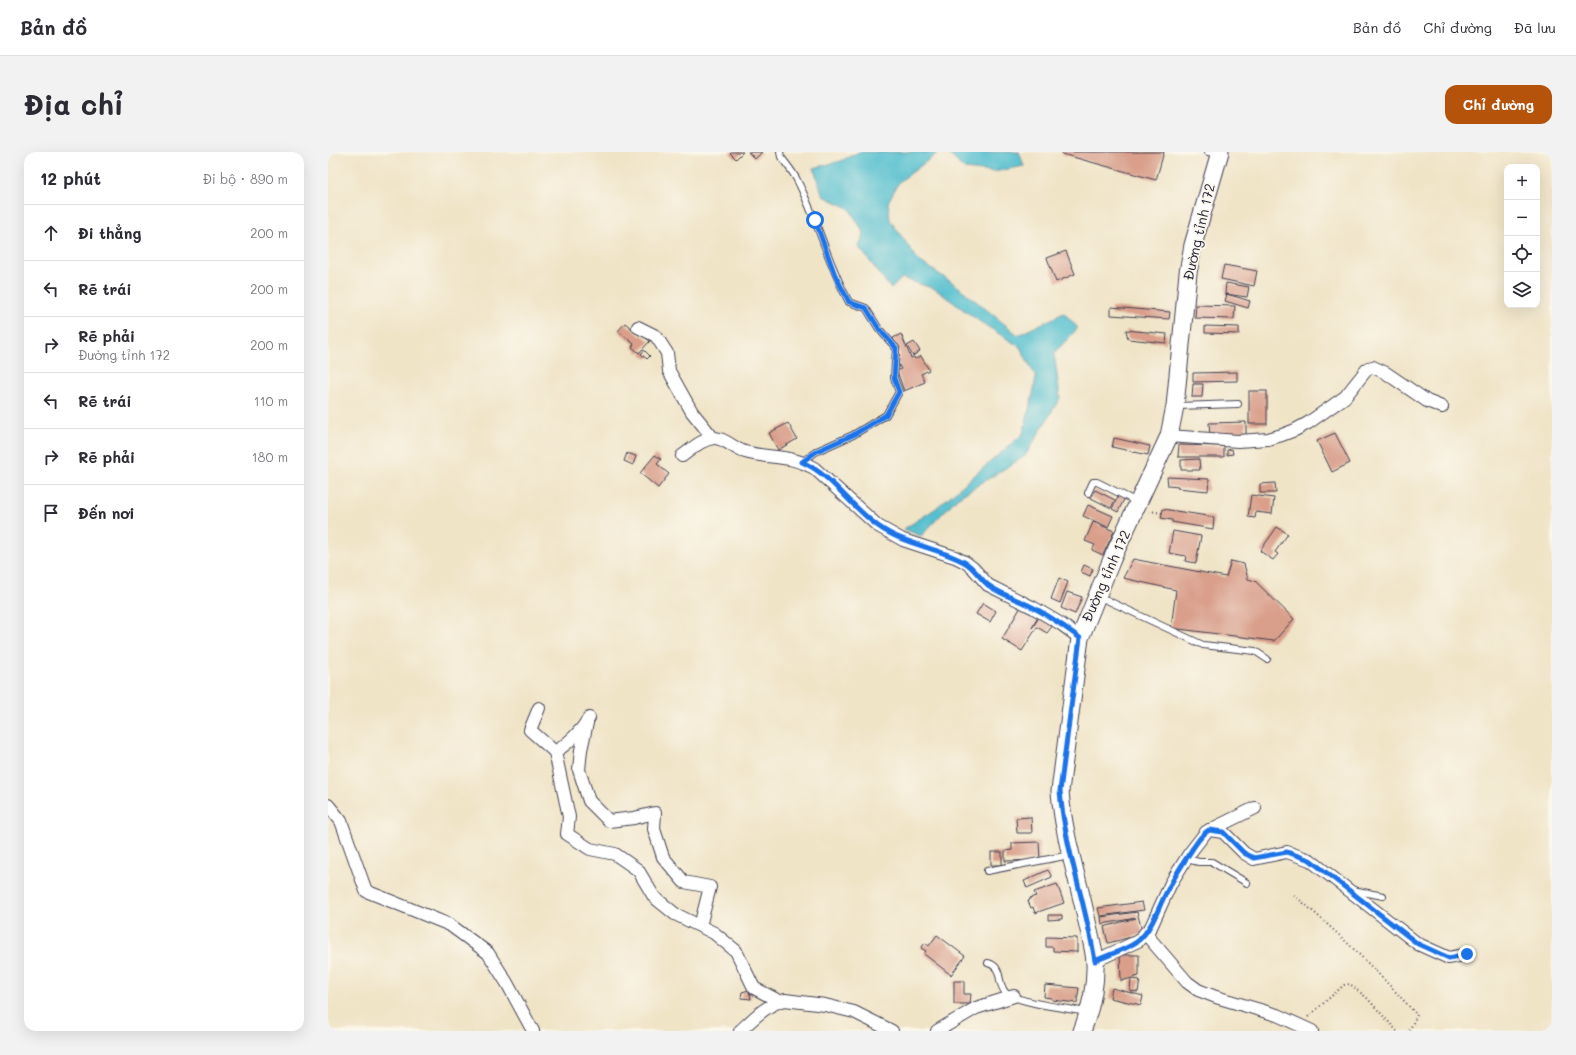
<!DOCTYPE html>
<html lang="vi">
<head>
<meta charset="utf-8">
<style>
	body { margin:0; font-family:Mali,sans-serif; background:#f2f2f3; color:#2b2b33 }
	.controls { position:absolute; right:12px; top:12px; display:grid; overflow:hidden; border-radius:8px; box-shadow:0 4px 16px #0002 }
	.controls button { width:36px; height:36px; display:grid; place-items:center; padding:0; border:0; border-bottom:1px solid #e1e1e2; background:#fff; color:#2b2b33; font:20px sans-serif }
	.stop { position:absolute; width:12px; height:12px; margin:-9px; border:3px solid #1a73e8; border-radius:50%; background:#fff }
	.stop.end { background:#1a73e8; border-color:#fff; box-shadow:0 1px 4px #0008 }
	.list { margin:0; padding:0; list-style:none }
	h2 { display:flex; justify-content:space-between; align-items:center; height:52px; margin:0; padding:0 16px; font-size:17px }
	h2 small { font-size:13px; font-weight:400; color:#7c7c81 }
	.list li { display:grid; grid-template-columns:26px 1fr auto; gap:12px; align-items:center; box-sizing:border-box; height:56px; padding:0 16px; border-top:1px solid #e1e1e2 }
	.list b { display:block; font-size:15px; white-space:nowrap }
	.list p { margin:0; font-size:13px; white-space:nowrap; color:#7c7c81 }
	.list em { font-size:13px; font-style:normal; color:#7c7c81 }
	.icon { flex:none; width:22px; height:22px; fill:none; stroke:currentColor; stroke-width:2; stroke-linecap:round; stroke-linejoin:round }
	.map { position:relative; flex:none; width:1224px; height:879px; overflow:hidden; border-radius:12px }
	header { display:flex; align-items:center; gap:24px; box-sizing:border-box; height:56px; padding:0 20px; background:#fff; border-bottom:1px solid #e1e1e2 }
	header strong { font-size:19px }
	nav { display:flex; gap:22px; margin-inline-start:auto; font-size:14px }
	.intro { display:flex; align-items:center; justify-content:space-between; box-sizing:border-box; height:96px; padding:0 24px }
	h1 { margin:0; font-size:28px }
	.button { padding:10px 18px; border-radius:12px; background:#b45309; color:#fff; font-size:14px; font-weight:700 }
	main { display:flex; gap:24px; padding:0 24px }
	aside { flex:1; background:#fff; border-radius:12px; box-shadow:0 4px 16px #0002 }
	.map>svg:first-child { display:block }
	.water { fill:#54bfcf; stroke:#3b7085 }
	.building { fill:#d99f8b }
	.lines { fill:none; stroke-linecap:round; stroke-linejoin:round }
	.lane-casing { stroke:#413f50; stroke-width:8 }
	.street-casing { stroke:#413f50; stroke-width:14 }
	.secondary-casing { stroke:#413f50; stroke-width:19 }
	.path { stroke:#413f50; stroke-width:2; stroke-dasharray:1 3; stroke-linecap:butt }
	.lane { stroke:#fff; stroke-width:6 }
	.street { stroke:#fff; stroke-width:12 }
	.secondary { stroke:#fff; stroke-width:17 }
	.route { stroke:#1a73e8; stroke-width:5 }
	.labels { text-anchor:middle; stroke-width:3.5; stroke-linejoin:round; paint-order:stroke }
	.street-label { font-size:14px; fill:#22223b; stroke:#fbf7ec }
</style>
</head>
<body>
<header>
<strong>Bản đồ</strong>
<nav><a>Bản đồ</a><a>Chỉ đường</a><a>Đã lưu</a></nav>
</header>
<div class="intro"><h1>Địa chỉ</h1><a class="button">Chỉ đường</a></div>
<main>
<aside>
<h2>12 phút<small>Đi bộ · 890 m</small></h2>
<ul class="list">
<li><svg class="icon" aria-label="ahead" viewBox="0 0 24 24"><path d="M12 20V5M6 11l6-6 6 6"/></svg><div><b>Đi thẳng</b></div><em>200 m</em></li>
<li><svg class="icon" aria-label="left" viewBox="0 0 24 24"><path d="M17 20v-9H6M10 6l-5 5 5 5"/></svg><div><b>Rẽ trái</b></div><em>200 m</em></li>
<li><svg class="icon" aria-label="right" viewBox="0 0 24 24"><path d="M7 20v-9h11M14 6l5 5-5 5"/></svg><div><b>Rẽ phải</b><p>Đường tỉnh 172</p></div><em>200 m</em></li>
<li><svg class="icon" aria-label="left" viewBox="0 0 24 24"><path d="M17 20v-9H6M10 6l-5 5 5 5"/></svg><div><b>Rẽ trái</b></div><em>110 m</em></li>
<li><svg class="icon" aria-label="right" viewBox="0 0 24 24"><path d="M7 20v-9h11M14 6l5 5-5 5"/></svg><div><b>Rẽ phải</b></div><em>180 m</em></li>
<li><svg class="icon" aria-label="arrive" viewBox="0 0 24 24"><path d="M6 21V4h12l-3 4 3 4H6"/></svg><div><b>Đến nơi</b></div></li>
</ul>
</aside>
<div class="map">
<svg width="1224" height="879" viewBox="0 0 1224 879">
	<rect width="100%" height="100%" fill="#fbf7ec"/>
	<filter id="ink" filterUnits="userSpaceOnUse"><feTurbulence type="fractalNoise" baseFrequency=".025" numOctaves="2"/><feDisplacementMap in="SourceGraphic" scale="8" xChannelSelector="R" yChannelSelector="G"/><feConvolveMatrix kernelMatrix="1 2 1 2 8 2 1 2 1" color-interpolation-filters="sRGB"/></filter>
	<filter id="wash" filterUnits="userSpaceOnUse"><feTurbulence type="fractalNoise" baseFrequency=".012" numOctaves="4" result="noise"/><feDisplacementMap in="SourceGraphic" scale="16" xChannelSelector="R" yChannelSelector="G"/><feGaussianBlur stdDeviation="0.9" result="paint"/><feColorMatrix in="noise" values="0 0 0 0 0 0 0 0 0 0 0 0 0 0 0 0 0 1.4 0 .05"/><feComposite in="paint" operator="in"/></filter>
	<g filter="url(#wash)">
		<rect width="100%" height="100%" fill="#f0e4c7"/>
		<!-- water -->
		<g class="water">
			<path d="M 531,0 L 611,0 L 571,30 L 560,50 L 562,68 L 591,109 L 628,133 L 690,183 L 736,161 L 750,176 L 726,201 L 732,246 L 697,304 L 629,346 L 593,384 L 576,377 L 607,357 L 695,282 L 705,242 L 708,225 L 692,195 L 651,169 L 607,137 L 574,126 L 563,137 L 531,95 L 536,81 L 521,56 L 495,44 L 486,16 L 513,9 Z"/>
			<path d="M 622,0 L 691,0 L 696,14 L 665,20 L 636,17 L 621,2 Z"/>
		</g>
		<g id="blocks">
			<!-- building -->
			<g class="building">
				<path d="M 403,0 L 415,0 L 408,7 L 402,1 Z"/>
				<path d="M 420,0 L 434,0 L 427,7 Z"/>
				<path d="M 735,0 L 836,0 L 828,28 L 734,2 Z"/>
				<path d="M 738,99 L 747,122 L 728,130 L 719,106 Z"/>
				<path d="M 896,113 L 929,119 L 926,134 L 893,127 Z"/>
				<path d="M 898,131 L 921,135 L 919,145 L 897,142 Z"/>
				<path d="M 899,142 L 922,149 L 920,156 L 897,149 Z"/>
				<path d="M 868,153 L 907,154 L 906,167 L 867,166 Z"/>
				<path d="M 783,155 L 842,160 L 841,167 L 783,163 Z"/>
				<path d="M 297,171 L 313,184 L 314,183 L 322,189 L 311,201 L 304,195 L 306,192 L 290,179 Z"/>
				<path d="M 877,174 L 911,175 L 911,182 L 877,181 Z"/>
				<path d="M 798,178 L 839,182 L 838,191 L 800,187 Z"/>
				<path d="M 573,182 L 583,206 L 586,205 L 587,207 L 593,204 L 601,218 L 593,222 L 597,230 L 576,239 L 569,219 L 573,217 L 569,209 L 571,208 L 570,205 L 572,203 L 565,186 Z"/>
				<path d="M 586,190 L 592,199 L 585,204 L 579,194 Z"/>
				<path d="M 316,198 L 322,204 L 319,207 L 313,202 Z"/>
				<path d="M 909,220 L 909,229 L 865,230 L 865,221 Z"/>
				<path d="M 865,232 L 875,232 L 874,245 L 864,245 Z"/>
				<rect x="921" y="239" width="18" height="33"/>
				<path d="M 918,270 L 918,283 L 882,284 L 881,271 Z"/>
				<path d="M 460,271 L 469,287 L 450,298 L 441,281 Z"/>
				<path d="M 1007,281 L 1022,311 L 1004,320 L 989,289 Z"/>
				<path d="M 786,286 L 822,294 L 820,303 L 784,295 Z"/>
				<path d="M 851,293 L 896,294 L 896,305 L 850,305 Z"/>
				<path d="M 904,297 L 905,302 L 899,303 L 899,298 Z"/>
				<path d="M 299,301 L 308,304 L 305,313 L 296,309 Z"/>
				<path d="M 327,303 L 333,307 L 329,312 L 341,322 L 330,336 L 312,321 Z"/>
				<path d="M 871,307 L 872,318 L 853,318 L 853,308 Z"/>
				<path d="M 839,325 L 881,327 L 880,339 L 849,336 L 850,335 L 840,334 Z"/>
				<path d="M 947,331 L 948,341 L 932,341 L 932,332 Z"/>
				<path d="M 767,338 L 787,348 L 783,356 L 763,346 Z"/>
				<path d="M 791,343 L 797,345 L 790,360 L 784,357 Z"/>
				<path d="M 923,343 L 946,346 L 944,362 L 928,360 L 927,366 L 920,365 Z"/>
				<path d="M 760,353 L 785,364 L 780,375 L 755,364 Z"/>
				<path d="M 835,357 L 886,365 L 885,377 L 844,370 L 844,368 L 833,366 Z"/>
				<path d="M 765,370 L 786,379 L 775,403 L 764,398 L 767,393 L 757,389 Z"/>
				<path d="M 949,375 L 960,382 L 947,400 L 950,402 L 945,408 L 932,399 Z"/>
				<path d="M 845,379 L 873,384 L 868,411 L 857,409 L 858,404 L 841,401 Z"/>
				<path d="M 805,407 L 898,425 L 903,409 L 916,412 L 920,427 L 927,429 L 966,467 L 946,489 L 843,476 L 848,438 L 795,426 Z"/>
				<path d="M 756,413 L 765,417 L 762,424 L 753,420 Z"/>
				<path d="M 731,426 L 740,430 L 732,451 L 723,447 Z"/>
				<path d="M 739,440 L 754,445 L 747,462 L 733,456 Z"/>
				<path d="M 655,451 L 668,459 L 662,470 L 648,462 Z"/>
				<path d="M 694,453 L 711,463 L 704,476 L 712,464 L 725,473 L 719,481 L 709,475 L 694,499 L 674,487 Z"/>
				<path d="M 703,665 L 704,681 L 689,681 L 688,666 Z"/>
				<path d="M 711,690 L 712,708 L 677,709 L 677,699 L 684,698 L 684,691 Z"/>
				<rect x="663" y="700" width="11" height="13"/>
				<path d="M 720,718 L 724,725 L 699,736 L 696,729 Z"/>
				<path d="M 729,732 L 736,751 L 707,761 L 705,755 L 703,756 L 700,749 L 702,748 L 702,746 L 708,744 L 706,740 Z"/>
				<path d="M 814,750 L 816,758 L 772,764 L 770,756 Z"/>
				<path d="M 809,760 L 815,782 L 780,791 L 776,775 L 808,766 L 774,772 L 773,765 Z"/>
				<path d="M 720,763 L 734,763 L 734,767 L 720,768 Z"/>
				<path d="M 609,783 L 637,804 L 623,823 L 596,802 L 598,799 L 593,796 L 597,791 L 601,794 Z"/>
				<path d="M 718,785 L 749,786 L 749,800 L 725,799 L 725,795 L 718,795 Z"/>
				<path d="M 792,803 L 811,803 L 811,824 L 793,829 Z"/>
				<path d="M 803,827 L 812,828 L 810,840 L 802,839 Z"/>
				<path d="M 626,829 L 636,829 L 636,842 L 643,842 L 642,852 L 626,852 Z"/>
				<path d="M 717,833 L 751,836 L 749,851 L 724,848 L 724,846 L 716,845 Z"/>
				<path d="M 784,836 L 815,844 L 813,853 L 782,846 Z"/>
				<path d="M 421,838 L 423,847 L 413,846 L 414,840 Z"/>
			</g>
		</g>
	</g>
	<g filter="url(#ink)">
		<use href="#blocks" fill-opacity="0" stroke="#413f50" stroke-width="1"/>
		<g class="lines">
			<defs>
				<g id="lane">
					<path d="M 452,0 L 453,5 C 459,13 466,21 470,30 C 490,69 500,112 521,150 L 538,156 L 551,177 L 568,196 L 566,226 L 571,240 L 558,263 L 525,283 L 489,299 L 474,310"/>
					<path d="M 880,0 L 891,2"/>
					<path d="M 849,254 L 910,252"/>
					<path d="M 760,341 L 765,330 L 769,330 L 809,350"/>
					<path d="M 770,444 L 875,493 L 927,499 L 939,507"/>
					<path d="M 858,707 L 871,710 L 884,710 L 919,731"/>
					<path d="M 659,719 L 742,703"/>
					<path d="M 1025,738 L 1055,744"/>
					<path d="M 660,811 C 676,815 668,832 678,841 C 690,851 743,857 760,860"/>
				</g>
				<g id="street">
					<path d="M 310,175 L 328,184 L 339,201 L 341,219 L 364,260 L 385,286"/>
					<path d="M 841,284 L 910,289 L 940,287 L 954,283 L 967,278 L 980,271 L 1017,245 L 1040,216 L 1045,215 L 1058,221 L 1099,249 L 1114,255"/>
					<path d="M 354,304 C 364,297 374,287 386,286 C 395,285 408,298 417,300 C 442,307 461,302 486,316 L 550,374 L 575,388 L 627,405 L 637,410 L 645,416 L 660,433 L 706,456 L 733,472 L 752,486"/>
					<path d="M 211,556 L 202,578 L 227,600"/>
					<path d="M 261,566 C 252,581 241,591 227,600 L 241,665 L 239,682 L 262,697 L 287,702 L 310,718 L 326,745 L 347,762 L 386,781 L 408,799 L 426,836 L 451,849"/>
					<path d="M 259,571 L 253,598 L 251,618 L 261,649 L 281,669 L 306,666 L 327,661 L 326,677 L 335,705 L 356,730 L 382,735 L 372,774"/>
					<path d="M 0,653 L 13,669 L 38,739 L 122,773 L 160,801 L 179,831 L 205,879"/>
					<path d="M 881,678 L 895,680 L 916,701 L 926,707 L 959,700 L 982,708 L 1090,792 L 1121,806 L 1139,802"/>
					<path d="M 817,781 L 859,830 L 870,838 L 888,845 L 949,863 L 984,879"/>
					<path d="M 767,809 L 810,789 L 823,775 L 843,731 L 861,702 L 878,680 L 927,656"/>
					<path d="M 412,879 C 425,867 439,852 457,848 L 497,853 L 526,860 L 564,879"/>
					<path d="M 609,879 L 648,856 L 686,844"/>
				</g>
				<path id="secondary" d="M 754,879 C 763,856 768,835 767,810 C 766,795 761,780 758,765 C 749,723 735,682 732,639 L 752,486 L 784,407 L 841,284 L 847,254 L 860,121 L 865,93 L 892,0"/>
			</defs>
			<!-- lane casing -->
			<use href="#lane" class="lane-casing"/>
			<!-- street casing -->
			<use href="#street" class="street-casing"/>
			<!-- secondary casing -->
			<use href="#secondary" class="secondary-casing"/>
			<!-- path -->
			<g class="path">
				<path d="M 821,359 L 834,361"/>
				<path d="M 966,743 C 1010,780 1050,820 1089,863 L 1081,879"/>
				<path d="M 980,865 L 1016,833 L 1022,832 L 1039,846 L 1069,879"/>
			</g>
			<!-- lane -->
			<use href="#lane" class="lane"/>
			<!-- street -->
			<use href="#street" class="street"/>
			<!-- secondary -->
			<use href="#secondary" class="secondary"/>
		</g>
	</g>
	<g class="lines" filter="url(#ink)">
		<!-- route -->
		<path class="route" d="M 487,68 L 507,123 L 521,150 L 538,156 L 551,177 L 568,196 L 566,226 L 571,240 L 558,263 L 525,283 L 489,299 L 474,310 C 504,323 523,355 550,374 C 576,393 609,395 636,410 C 646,415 651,426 660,433 C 673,443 692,448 706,456 C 722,464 737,475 752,486 L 732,639 C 737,697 758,752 767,809 C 779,803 801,797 811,788 C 824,776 829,759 837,743 C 845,727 855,711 865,696 C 870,689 874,682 881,678 L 895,680 L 916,701 L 926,706 L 959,700 L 982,708 L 1090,792 L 1121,806 L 1139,802"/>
	</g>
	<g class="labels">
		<!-- street labels -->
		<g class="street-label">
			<text transform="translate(871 80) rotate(-77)" y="5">Đường tỉnh 172</text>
			<text transform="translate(778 424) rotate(-66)" y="5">Đường tỉnh 172</text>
		</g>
	</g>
</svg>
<div class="controls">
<button>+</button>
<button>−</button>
<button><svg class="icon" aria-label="locate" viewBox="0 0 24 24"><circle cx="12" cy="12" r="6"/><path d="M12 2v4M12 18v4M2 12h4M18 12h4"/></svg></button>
<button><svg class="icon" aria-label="layers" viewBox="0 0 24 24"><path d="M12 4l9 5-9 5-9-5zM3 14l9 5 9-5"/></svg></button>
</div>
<div class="stop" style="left:487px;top:68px"></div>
<div class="stop end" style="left:1139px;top:802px"></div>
</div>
</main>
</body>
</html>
